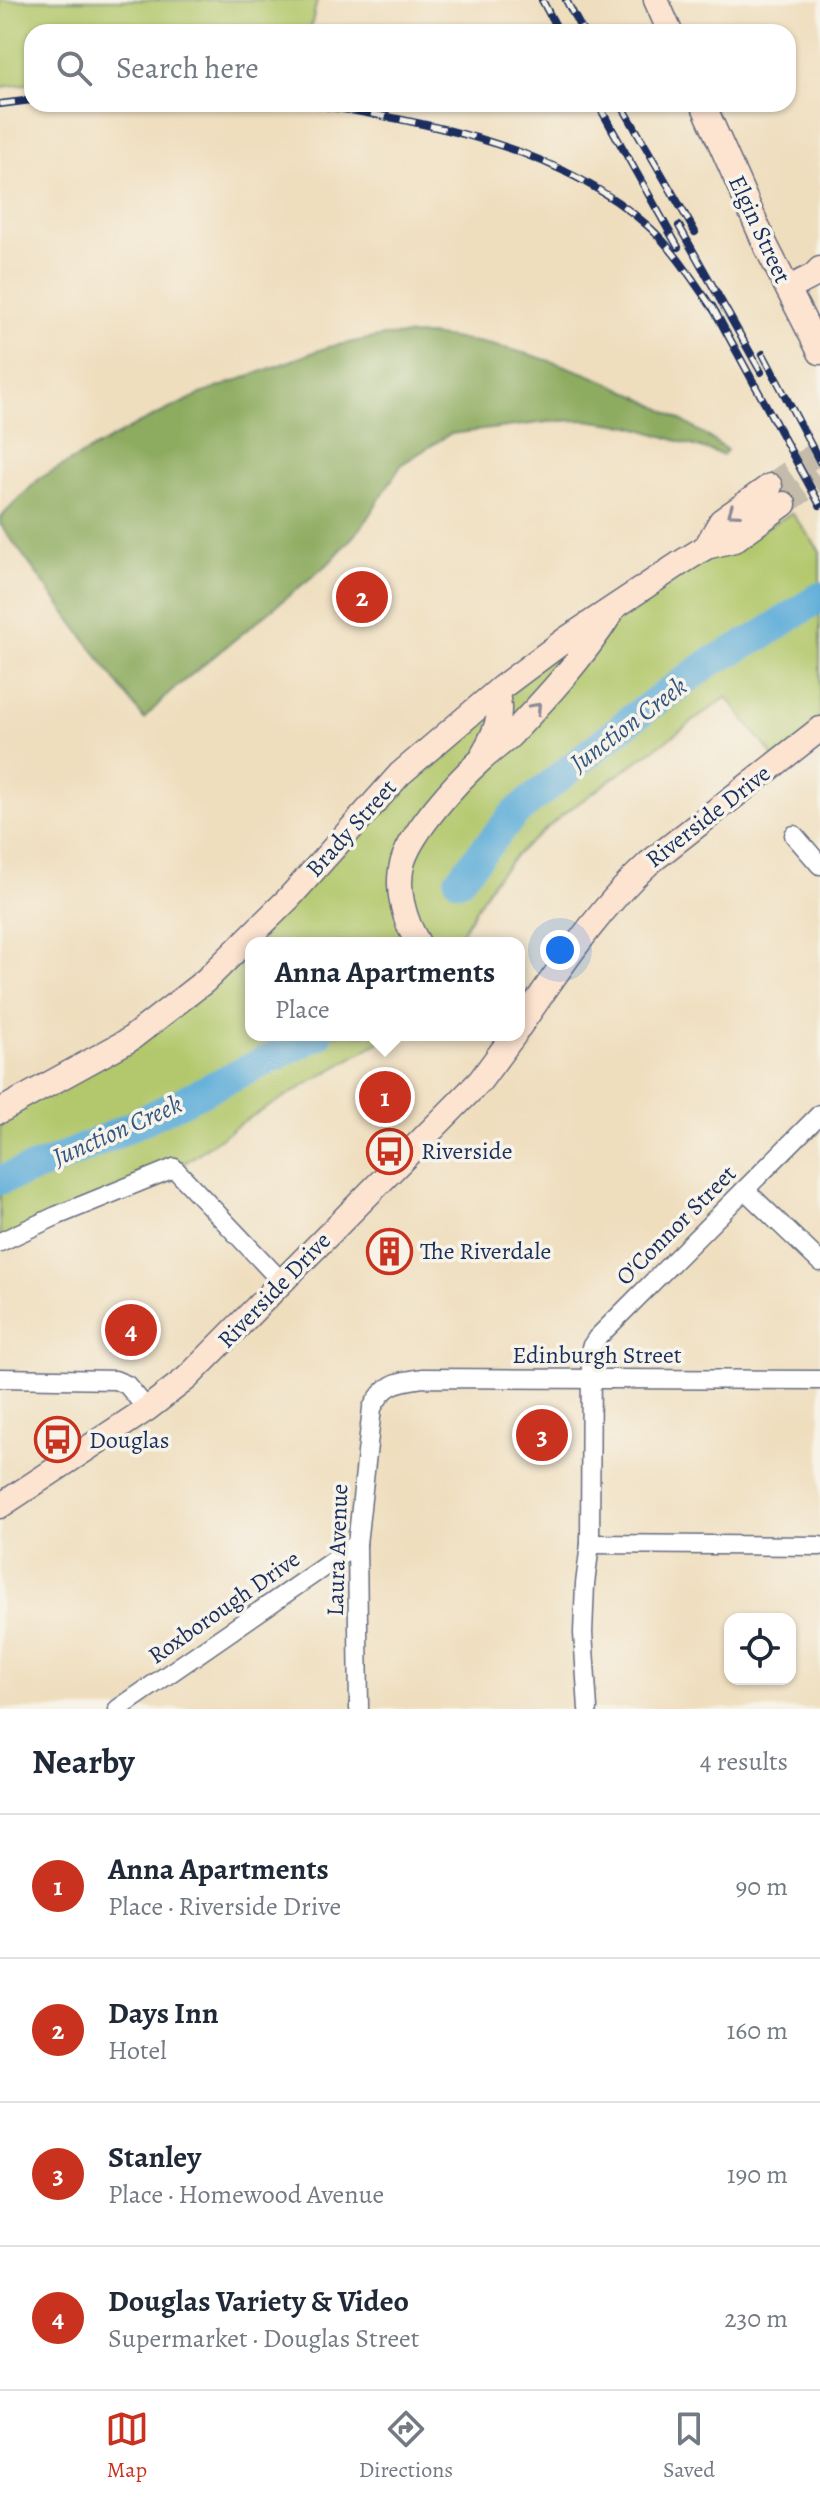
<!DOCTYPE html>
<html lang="en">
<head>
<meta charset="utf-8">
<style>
	body { margin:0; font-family:Alegreya,serif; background:#f6f6f7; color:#1f2937 }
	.controls { position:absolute; right:24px; bottom:24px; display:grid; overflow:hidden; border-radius:16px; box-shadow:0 2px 6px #0004 }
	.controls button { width:72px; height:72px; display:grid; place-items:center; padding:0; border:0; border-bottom:2px solid #e0e1e3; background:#fff; color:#1f2937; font:40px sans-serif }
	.you { position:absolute; left:560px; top:950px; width:28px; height:28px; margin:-20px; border:6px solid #fff; border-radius:50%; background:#1a73e8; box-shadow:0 0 0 12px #1a73e833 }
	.badge { display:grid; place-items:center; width:52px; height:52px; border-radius:50%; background:#c8321e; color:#fff; font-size:26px; font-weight:700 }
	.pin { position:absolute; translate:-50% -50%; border:4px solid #fff; box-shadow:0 2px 8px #0006 }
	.popup { position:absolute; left:245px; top:937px; width:280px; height:104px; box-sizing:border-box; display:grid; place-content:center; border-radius:16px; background:#fff; filter:drop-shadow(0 2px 6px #0005); font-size:26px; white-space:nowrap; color:#747a83 }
	.popup b { font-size:30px; color:#1f2937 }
	.popup::after { content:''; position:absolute; left:50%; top:100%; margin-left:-16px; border:16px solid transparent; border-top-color:#fff }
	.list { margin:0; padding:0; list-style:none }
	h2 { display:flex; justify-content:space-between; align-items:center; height:104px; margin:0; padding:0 32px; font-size:34px }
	h2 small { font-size:26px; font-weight:400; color:#747a83 }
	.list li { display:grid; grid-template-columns:52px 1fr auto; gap:24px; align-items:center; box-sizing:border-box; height:144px; padding:0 32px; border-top:2px solid #e0e1e3 }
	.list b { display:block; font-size:30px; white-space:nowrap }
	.list p { margin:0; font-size:26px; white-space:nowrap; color:#747a83 }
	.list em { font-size:26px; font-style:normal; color:#747a83 }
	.icon { flex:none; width:44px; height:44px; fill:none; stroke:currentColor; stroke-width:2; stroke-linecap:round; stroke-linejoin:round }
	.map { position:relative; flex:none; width:820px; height:1709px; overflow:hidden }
	.search { position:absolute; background:#fff; box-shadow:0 2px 6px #0004; left:24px; right:24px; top:24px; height:88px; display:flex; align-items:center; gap:20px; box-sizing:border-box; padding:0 28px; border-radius:24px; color:#747a83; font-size:30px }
	.sheet { height:680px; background:#fff }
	nav { display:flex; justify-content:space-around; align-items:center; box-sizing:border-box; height:112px; border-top:2px solid #e0e1e3; background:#fff; font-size:22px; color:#747a83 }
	nav a { display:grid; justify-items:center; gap:4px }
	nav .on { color:#c8321e }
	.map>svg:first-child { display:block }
	.green { fill:#b3c86d; stroke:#677c66; stroke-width:2 }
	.forest { fill:#8eac60; stroke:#546e5f; stroke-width:2 }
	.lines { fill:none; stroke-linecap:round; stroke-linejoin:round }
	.river { stroke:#60aed9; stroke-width:30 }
	.secondary-tunnel { stroke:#c5bbab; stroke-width:24; stroke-dasharray:24 12; stroke-linecap:butt }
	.street-casing { stroke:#656c80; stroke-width:21 }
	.secondary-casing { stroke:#656c80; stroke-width:27 }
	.street { stroke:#fff; stroke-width:18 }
	.secondary { stroke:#fde4d1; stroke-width:24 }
	.rail-casing { stroke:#1b2f5e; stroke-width:8 }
	.rail { stroke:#f7f3e8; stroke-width:5; stroke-dasharray:15; stroke-linecap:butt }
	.oneway { stroke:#8c8a98 }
	.labels { text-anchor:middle; stroke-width:7; stroke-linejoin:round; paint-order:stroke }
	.street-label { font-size:24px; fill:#1b2f5e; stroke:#f7f3e8 }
	.poi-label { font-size:24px; fill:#1b2f5e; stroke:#f7f3e8; text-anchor:start }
	.water-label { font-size:26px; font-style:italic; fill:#305583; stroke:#f7f3e8 }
</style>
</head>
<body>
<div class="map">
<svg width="820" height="1709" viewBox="0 0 820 1709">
	<rect width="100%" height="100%" fill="#f7f3e8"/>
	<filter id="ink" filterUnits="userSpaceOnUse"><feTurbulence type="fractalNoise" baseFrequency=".0125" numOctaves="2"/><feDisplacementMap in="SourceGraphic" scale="16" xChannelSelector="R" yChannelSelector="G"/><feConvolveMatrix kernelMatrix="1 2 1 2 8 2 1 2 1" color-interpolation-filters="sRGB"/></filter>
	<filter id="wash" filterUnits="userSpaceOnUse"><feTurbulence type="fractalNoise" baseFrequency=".006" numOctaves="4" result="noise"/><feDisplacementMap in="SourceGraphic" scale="32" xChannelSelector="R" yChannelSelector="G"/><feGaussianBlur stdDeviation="1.8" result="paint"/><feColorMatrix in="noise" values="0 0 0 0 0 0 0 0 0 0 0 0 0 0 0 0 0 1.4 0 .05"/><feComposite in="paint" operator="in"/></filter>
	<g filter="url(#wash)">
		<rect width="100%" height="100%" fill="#efdebe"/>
		<!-- green -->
		<g class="green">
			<path d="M 0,0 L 317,0 L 310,32 L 32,32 L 32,83 L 0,87 Z"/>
			<path d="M 792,513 L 820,551 L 820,726 L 777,761 L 727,697 L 562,815 L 519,852 L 493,881 L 455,943 L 251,943 L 251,1035 L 391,1035 L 244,1121 L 176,1169 L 0,1243 L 0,1109 L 128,1039 L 320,859 L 563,639 Z"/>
		</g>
		<!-- forest -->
		<path class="forest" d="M 427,335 C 536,346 638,387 727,450 L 723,455 L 631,426 L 585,420 L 556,421 L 450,434 L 402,464 L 361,528 L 329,563 L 170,692 L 144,719 L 0,524 L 0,518 L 40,478 L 138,424 L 201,394 L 328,347 L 384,336 Z"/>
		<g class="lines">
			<!-- river -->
			<g class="river">
				<path d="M 459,880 L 514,814 L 634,717 L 711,662 L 761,636 L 820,597"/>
				<path d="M 0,1180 L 50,1163 L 109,1137 L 318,1035"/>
			</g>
		</g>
	</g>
	<g filter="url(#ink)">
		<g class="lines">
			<!-- secondary-tunnel -->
			<g class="secondary-tunnel">
				<path d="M 770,486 L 820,451"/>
				<path d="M 784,504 L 820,478"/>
			</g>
			<defs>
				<g id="street">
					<path d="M 794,835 L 820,865"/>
					<path d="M 745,1190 L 820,1262"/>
					<path d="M 0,1242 L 56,1216 L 174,1168 L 281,1281"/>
					<path d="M 0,1378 L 115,1380 L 127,1385 L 147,1409"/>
					<path d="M 590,1544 L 820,1546"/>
					<path d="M 118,1709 L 357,1544"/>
					<path d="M 359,1709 L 357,1544 L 372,1408 C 385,1383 396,1382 423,1378 L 820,1380"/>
					<path d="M 588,1709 L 583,1633 L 585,1584 L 590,1544 L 591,1347 L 597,1338 L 820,1114"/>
				</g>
				<g id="secondary">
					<path d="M 656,0 L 670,32"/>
					<path d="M 703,104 L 766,246 L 820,352"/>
					<path d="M 788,289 L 813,276 L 820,269"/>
					<path d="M 706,547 L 721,521 L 770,486"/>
					<path d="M 484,752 C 495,733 504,714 496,693"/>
					<path d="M 418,943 C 404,920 395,888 403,861 C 413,830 457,781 482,759 C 491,751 501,744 510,736 C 547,697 583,658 611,613"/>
					<path d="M 519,1027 C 559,970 597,910 649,863 L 820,729"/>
					<path d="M 0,1111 L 129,1040 L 205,981 L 288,899 L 400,774 L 502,687 L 565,640 L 679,564 L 706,547 L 734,540 L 784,504"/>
					<path d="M 0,1506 L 147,1409 L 187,1378 L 480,1081 L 514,1035"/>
				</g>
			</defs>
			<!-- street casing -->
			<use href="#street" class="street-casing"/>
			<!-- secondary casing -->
			<use href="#secondary" class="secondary-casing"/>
			<!-- street -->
			<use href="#street" class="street"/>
			<!-- secondary -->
			<use href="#secondary" class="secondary"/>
			<defs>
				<g id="rail">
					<path d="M 542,0 L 559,32"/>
					<path d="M 566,0 L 583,32"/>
					<path d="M 0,104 L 32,100"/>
					<path d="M 312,104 C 427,122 558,146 648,226 C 675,250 695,284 716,313"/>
					<path d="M 598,104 L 678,247"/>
					<path d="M 621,104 L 695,232"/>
					<path d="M 679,226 L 761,372"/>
					<path d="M 712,306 L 820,505"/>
					<path d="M 763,354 L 820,462"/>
				</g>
			</defs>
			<!-- rail casing -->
			<use href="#rail" class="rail-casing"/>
			<!-- rail -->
			<use href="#rail" class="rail"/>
		</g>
		<!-- one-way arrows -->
		<defs><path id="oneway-chevron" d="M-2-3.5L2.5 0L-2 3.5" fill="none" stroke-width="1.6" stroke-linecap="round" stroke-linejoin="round" transform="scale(2)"/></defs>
		<g class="oneway">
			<use href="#oneway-chevron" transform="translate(733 512) rotate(144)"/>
			<use href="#oneway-chevron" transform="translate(536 708) rotate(-46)"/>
		</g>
	</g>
	<!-- icons -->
	<defs>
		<symbol id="bus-ring" viewBox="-11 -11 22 22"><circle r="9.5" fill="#f7f3e8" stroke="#c8321e" stroke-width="1.5"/><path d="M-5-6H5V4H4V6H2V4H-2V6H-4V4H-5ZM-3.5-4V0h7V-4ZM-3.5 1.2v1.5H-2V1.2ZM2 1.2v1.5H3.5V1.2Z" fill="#c8321e"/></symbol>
		<symbol id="building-ring" viewBox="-11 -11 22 22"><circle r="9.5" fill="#f7f3e8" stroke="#c8321e" stroke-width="1.5"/><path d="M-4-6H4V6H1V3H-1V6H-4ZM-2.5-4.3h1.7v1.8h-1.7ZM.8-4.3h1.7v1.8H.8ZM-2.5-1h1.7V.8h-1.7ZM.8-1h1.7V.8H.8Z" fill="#c8321e"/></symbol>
	</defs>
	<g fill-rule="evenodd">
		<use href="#bus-ring" x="364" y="1126" width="51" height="51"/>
		<use href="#building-ring" x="364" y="1226" width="51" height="51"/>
		<use href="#bus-ring" x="32" y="1414" width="51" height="51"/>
	</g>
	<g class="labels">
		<!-- street labels -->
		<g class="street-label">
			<text transform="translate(760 229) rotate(65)" y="8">Elgin Street</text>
			<text transform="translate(708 816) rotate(-38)" y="8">Riverside Drive</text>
			<text transform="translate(351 828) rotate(-48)" y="8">Brady Street</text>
			<text transform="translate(676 1225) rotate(-45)" y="8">O'Connor Street</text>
			<text transform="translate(274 1290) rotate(-46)" y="8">Riverside Drive</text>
			<text x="597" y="1363">Edinburgh Street</text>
			<text transform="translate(337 1550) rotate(-88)" y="8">Laura Avenue</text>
			<text transform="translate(224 1607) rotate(-35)" y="8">Roxborough Drive</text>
		</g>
		<!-- poi labels -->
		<g class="poi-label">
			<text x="421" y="1159">Riverside</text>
			<text x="420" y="1259">The Riverdale</text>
			<text x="89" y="1448">Douglas</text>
		</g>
		<!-- water labels -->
		<g class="water-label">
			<text transform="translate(628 724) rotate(-37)" y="9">Junction Creek</text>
			<text transform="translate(117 1130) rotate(-24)" y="9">Junction Creek</text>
		</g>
	</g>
</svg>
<div class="controls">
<button><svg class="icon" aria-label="locate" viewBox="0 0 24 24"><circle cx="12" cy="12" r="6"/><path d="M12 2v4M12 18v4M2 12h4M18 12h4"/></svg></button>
</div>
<div class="you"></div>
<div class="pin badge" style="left:385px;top:1097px">1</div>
<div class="popup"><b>Anna Apartments</b>Place</div>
<div class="pin badge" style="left:362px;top:597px">2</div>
<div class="pin badge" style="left:542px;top:1435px">3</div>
<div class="pin badge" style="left:131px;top:1330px">4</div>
<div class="search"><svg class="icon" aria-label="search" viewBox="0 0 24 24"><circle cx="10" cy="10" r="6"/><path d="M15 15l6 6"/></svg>Search here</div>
</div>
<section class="sheet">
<h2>Nearby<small>4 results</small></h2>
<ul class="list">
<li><span class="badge">1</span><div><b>Anna Apartments</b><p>Place · Riverside Drive</p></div><em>90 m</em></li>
<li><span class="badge">2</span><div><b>Days Inn</b><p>Hotel</p></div><em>160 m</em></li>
<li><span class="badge">3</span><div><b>Stanley</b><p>Place · Homewood Avenue</p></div><em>190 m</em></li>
<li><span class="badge">4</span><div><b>Douglas Variety &amp; Video</b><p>Supermarket · Douglas Street</p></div><em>230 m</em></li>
</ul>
</section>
<nav>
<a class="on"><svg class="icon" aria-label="map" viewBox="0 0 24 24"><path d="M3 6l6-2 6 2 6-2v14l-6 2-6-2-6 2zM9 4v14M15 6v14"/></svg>Map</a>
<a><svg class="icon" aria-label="directions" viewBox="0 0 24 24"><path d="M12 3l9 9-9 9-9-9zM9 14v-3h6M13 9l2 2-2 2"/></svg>Directions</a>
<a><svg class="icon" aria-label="saved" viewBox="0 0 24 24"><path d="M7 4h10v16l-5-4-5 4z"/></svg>Saved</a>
</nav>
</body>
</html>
